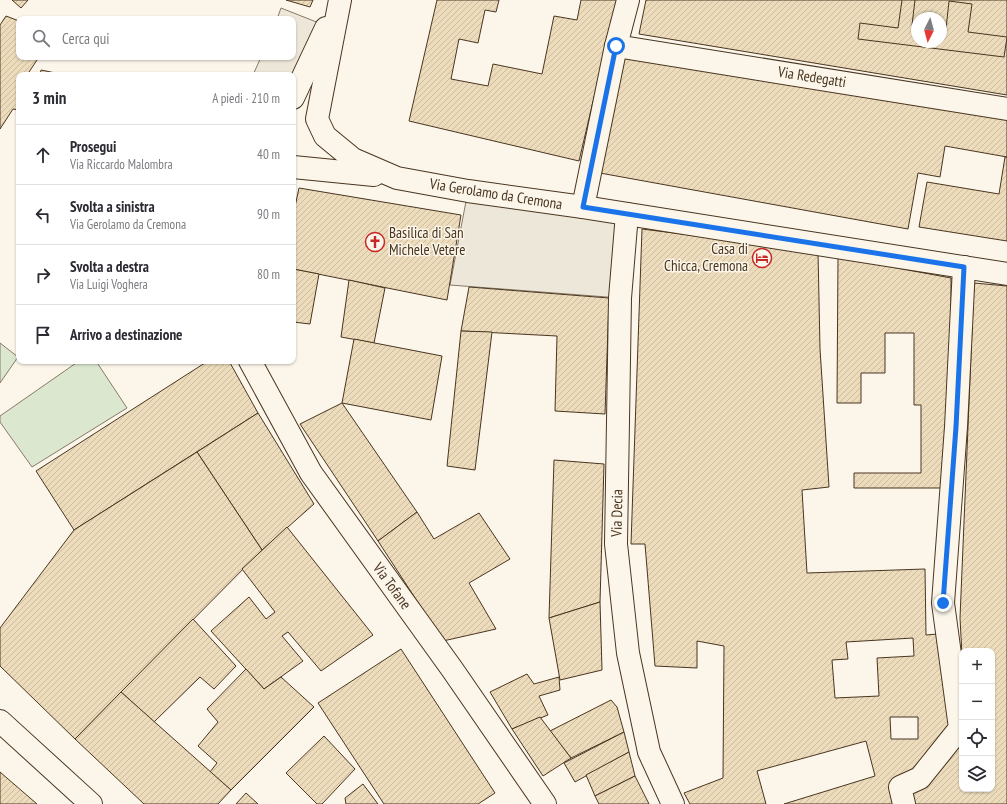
<!DOCTYPE html>
<html lang="it">
<head>
<meta charset="utf-8">
<style>
	body { margin:0; font-family:"PT Sans Narrow",sans-serif; background:#f7f7f7; color:#2b2b33 }
	.controls { position:absolute; right:12px; bottom:12px; display:grid; overflow:hidden; border-radius:8px; box-shadow:0 1px 3px #0004 }
	.controls button { width:36px; height:36px; display:grid; place-items:center; padding:0; border:0; border-bottom:1px solid #e1e1e2; background:#fff; color:#2b2b33; font:20px sans-serif }
	.compass { position:absolute; left:911px; top:12px; width:36px; height:36px; border-radius:50%; background:#fff; box-shadow:0 1px 3px #0004; rotate:186deg }
	.stop { position:absolute; width:12px; height:12px; margin:-9px; border:3px solid #1a73e8; border-radius:50%; background:#fff }
	.stop.end { background:#1a73e8; border-color:#fff; box-shadow:0 1px 4px #0008 }
	.list { margin:0; padding:0; list-style:none }
	h2 { display:flex; justify-content:space-between; align-items:center; height:52px; margin:0; padding:0 16px; font-size:17px }
	h2 small { font-size:13px; font-weight:400; color:#7c7c81 }
	.list li { display:grid; grid-template-columns:26px 1fr auto; gap:12px; align-items:center; box-sizing:border-box; height:60px; padding:0 16px; border-top:1px solid #e1e1e2 }
	.list b { display:block; font-size:15px; white-space:nowrap }
	.list p { margin:0; font-size:13px; white-space:nowrap; color:#7c7c81 }
	.list em { font-size:13px; font-style:normal; color:#7c7c81 }
	.icon { flex:none; width:22px; height:22px; fill:none; stroke:currentColor; stroke-width:2; stroke-linecap:round; stroke-linejoin:round }
	.map { position:relative; flex:none; width:1007px; height:804px; overflow:hidden }
	.search { position:absolute; background:#fff; box-shadow:0 1px 3px #0004; left:16px; top:16px; width:280px; height:44px; display:flex; align-items:center; gap:10px; box-sizing:border-box; padding:0 14px; border-radius:8px; color:#7c7c81; font-size:15px }
	.panel { position:absolute; background:#fff; box-shadow:0 1px 3px #0004; left:16px; top:72px; width:280px; height:292px; border-radius:8px }
	.map>svg:first-child { display:block }
	.pitch { fill:#dce7d0; stroke:#887966 }
	.parking { fill:#ede7d9; stroke:#887966 }
	.building { fill:url(#building-hatch); stroke:#4a3520; fill-rule:evenodd }
	.lines { fill:none; stroke-linecap:round; stroke-linejoin:round }
	.minor-casing { stroke:#4a3520; stroke-width:24 }
	.secondary-casing { stroke:#4a3520; stroke-width:24 }
	.minor { stroke:#fbf6e9; stroke-width:22 }
	.secondary { stroke:#fbf6e9; stroke-width:22 }
	.route { stroke:#1a73e8; stroke-width:5 }
	.labels { text-anchor:middle; stroke-width:3; stroke-linejoin:round; paint-order:stroke }
	.street-label { font-size:15px; fill:#4a3520; stroke:#fbf6e9 }
	.poi-label { font-size:15px; fill:#4a3520; stroke:#fbf6e9; text-anchor:start }
</style>
</head>
<body>
<div class="map">
<svg width="1007" height="804" viewBox="0 0 1007 804">
	<defs>
		<pattern id="building-hatch" width="6" height="6" patternUnits="userSpaceOnUse"><rect width="6" height="6" fill="#ecdcbc"/><path d="M-1 1l2-2M0 6l6-6M5 7l2-2" fill="none" stroke="#ccbda1"/></pattern>
	</defs>
	<rect width="100%" height="100%" fill="#fbf6e9"/>
	<!-- pitch -->
	<g class="pitch">
		<path d="M 0,343 L 18,357 L 0,383 Z"/>
		<path d="M 79,361 L 96,361 L 127,408 L 32,467 L 0,422 L 0,416 Z"/>
	</g>
	<!-- parking -->
	<g class="parking">
		<path d="M 281,8 L 319,23 L 293,75 L 253,75 L 261,57 L 293,57 L 293,19 L 277,19 Z"/>
		<path d="M 468,191 L 627,214 L 620,298 L 450,285 Z"/>
	</g>
	<!-- building -->
	<g class="building">
		<path d="M 12,0 L 28,0 L 21,8 Z"/>
		<path d="M 286,0 L 313,0 L 310,7 Z"/>
		<path d="M 437,0 L 499,0 L 496,12 L 485,10 L 478,43 L 459,39 L 451,79 L 488,86 L 493,64 L 542,74 L 554,16 L 577,20 L 581,0 L 617,0 L 579,161 L 409,121 Z"/>
		<path d="M 646,0 L 1007,0 L 1007,95 L 639,34 ZM 917,18 L 941,18 L 941,42 L 917,42 Z"/>
		<path d="M 902,0 L 915,0 L 912,25 L 917,25 L 917,42 L 941,42 L 941,29 L 946,29 L 949,1 L 972,4 L 968,32 L 1007,37 L 1004,57 L 858,39 L 860,23 L 898,28 Z"/>
		<path d="M 6,16 L 19,21 L 19,57 L 39,57 L 27,75 L 19,75 L 19,87 L 17,90 L 19,90 L 19,110 L 13,109 L 0,129 L 0,25 Z"/>
		<path d="M 623,49 L 1007,119 L 1007,157 L 945,146 L 940,177 L 918,173 L 908,229 L 600,173 Z"/>
		<path d="M 41,70 L 65,75 L 40,75 Z"/>
		<path d="M 1005,157 L 1007,157 L 1007,241 L 919,227 L 927,182 L 999,194 Z"/>
		<path d="M 299,188 L 461,215 L 447,300 L 293,269 L 293,216 Z"/>
		<path d="M 642,229 L 818,251 L 820,349 L 829,487 L 802,490 L 807,573 L 925,569 L 926,635 L 938,634 L 950,726 L 897,804 L 784,804 L 875,776 L 866,741 L 757,771 L 766,804 L 690,804 L 684,793 L 723,778 L 724,646 L 697,641 L 697,668 L 655,666 L 645,544 L 631,544 ZM 913,638 L 914,656 L 877,658 L 879,696 L 835,698 L 832,660 L 848,659 L 846,642 ZM 890,717 L 918,717 L 918,739 L 891,739 Z"/>
		<path d="M 838,257 L 951,278 L 951,488 L 854,488 L 854,473 L 921,473 L 921,405 L 914,405 L 914,333 L 885,333 L 885,373 L 861,373 L 861,403 L 837,403 Z"/>
		<path d="M 293,269 L 319,274 L 310,324 L 293,322 Z"/>
		<path d="M 349,280 L 385,288 L 374,343 L 341,337 Z"/>
		<path d="M 974,283 L 1007,286 L 1007,804 L 912,804 L 909,798 L 962,730 L 962,789 L 992,789 L 992,651 L 962,651 L 962,655 L 960,618 Z"/>
		<path d="M 469,287 L 609,298 L 605,414 L 555,411 L 557,336 L 461,331 Z"/>
		<path d="M 461,331 L 492,332 L 475,470 L 447,466 Z"/>
		<path d="M 354,339 L 442,356 L 431,420 L 342,403 Z"/>
		<path d="M 208,361 L 229,361 L 258,413 L 74,530 L 36,471 Z"/>
		<path d="M 342,403 L 417,512 L 378,541 L 300,424 Z"/>
		<path d="M 258,413 L 314,504 L 262,550 L 197,452 Z"/>
		<path d="M 197,452 L 262,550 L 75,739 L 0,666 L 0,628 L 74,530 Z"/>
		<path d="M 554,460 L 604,464 L 600,602 L 549,618 Z"/>
		<path d="M 417,512 L 434,539 L 479,513 L 510,559 L 469,583 L 496,629 L 443,641 L 378,541 Z"/>
		<path d="M 287,527 L 373,635 L 321,671 L 288,632 L 282,636 L 303,661 L 264,689 L 211,631 L 249,597 L 266,619 L 275,612 L 242,569 Z"/>
		<path d="M 600,602 L 602,670 L 560,680 L 549,618 Z"/>
		<path d="M 193,619 L 236,666 L 214,689 L 200,677 L 154,722 L 121,692 Z"/>
		<path d="M 401,649 L 495,793 L 478,804 L 384,804 L 318,703 Z"/>
		<path d="M 246,669 L 264,689 L 281,677 L 314,707 L 231,790 L 210,772 L 217,763 L 198,746 L 218,722 L 207,709 Z"/>
		<path d="M 527,674 L 534,684 L 559,677 L 560,690 L 539,696 L 548,715 L 512,729 L 490,692 Z"/>
		<path d="M 121,692 L 231,790 L 218,804 L 144,804 L 75,739 Z"/>
		<path d="M 611,700 L 617,707 L 624,732 L 571,758 L 550,731 Z"/>
		<path d="M 540,717 L 571,758 L 543,776 L 512,729 Z"/>
		<path d="M 624,732 L 629,752 L 575,782 L 564,763 Z"/>
		<path d="M 324,736 L 355,769 L 322,804 L 317,804 L 286,773 Z"/>
		<path d="M 629,752 L 635,776 L 595,796 L 586,775 Z"/>
		<path d="M 0,772 L 37,804 L 0,804 Z"/>
		<path d="M 635,776 L 649,804 L 599,804 L 595,796 Z"/>
		<path d="M 363,784 L 378,804 L 346,804 L 345,798 Z"/>
		<path d="M 246,793 L 258,804 L 236,804 Z"/>
	</g>
	<g class="lines">
		<defs>
			<g id="minor">
				<path d="M 340,0 L 317,119 L 325,136 L 353,159 L 397,178 L 468,191 L 583,207 L 1007,274"/>
				<path d="M 616,46 L 1007,109"/>
				<path d="M 293,98 L 326,28"/>
				<path d="M 293,167 L 374,175"/>
				<path d="M 583,207 L 616,46 L 628,0"/>
				<path d="M 627,214 L 620,298 L 616,544 L 628,653 L 649,752 L 673,804"/>
				<path d="M 250,361 L 311,473 L 452,669 L 545,804"/>
				<path d="M 904,804 L 900,787 L 920,778 L 960,728 L 943,603 L 956,427 L 964,267"/>
			</g>
			<path id="secondary" d="M 0,721 L 91,804"/>
		</defs>
		<!-- minor casing -->
		<use href="#minor" class="minor-casing"/>
		<!-- secondary casing -->
		<use href="#secondary" class="secondary-casing"/>
		<!-- minor -->
		<use href="#minor" class="minor"/>
		<!-- secondary -->
		<use href="#secondary" class="secondary"/>
	</g>
	<g class="lines">
		<!-- route -->
		<path class="route" d="M 616,46 L 583,207 L 964,267 L 956,427 L 943,603"/>
	</g>
	<!-- icons -->
	<defs>
		<symbol id="church-ring" viewBox="-11 -11 22 22"><circle r="9.5" fill="#fbf6e9" stroke="#c62828" stroke-width="1.5"/><path d="M-1.2-6h2.4v3.5h3.3v2.4h-3.3V6h-2.4V-.1h-3.3v-2.4h3.3Z" fill="#c62828"/></symbol>
		<symbol id="hotel-ring" viewBox="-11 -11 22 22"><circle r="9.5" fill="#fbf6e9" stroke="#c62828" stroke-width="1.5"/><path d="M-6-4.5h1.5V1H6V5H4.5V3h-9V5H-6ZM-4 0a1.8 1.8 0 1 1 3.6 0ZM.5 0V-2.5h3Q6-2.5 6 0Z" fill="#c62828"/></symbol>
	</defs>
	<g fill-rule="evenodd">
		<use href="#church-ring" x="364" y="231" width="22" height="22"/>
		<use href="#hotel-ring" x="751" y="247" width="22" height="22"/>
	</g>
	<g class="labels">
		<!-- street labels -->
		<g class="street-label">
			<text transform="translate(812 77) rotate(9)" y="5">Via Redegatti</text>
			<text transform="translate(496 194) rotate(9)" y="5">Via Gerolamo da Cremona</text>
			<text transform="translate(617 513) rotate(-89)" y="5">Via Decia</text>
			<text transform="translate(392 586) rotate(54)" y="5">Via Tofane</text>
		</g>
		<!-- poi labels -->
		<g class="poi-label">
			<text x="389" y="238">Basilica di San<tspan x="389" dy="17">Michele Vetere</tspan></text>
			<text x="748" y="254" text-anchor="end">Casa di<tspan x="748" dy="17">Chicca, Cremona</tspan></text>
		</g>
	</g>
</svg>
<div class="controls">
<button>+</button>
<button>−</button>
<button><svg class="icon" aria-label="locate" viewBox="0 0 24 24"><circle cx="12" cy="12" r="6"/><path d="M12 2v4M12 18v4M2 12h4M18 12h4"/></svg></button>
<button><svg class="icon" aria-label="layers" viewBox="0 0 24 24"><path d="M12 4l9 5-9 5-9-5zM3 14l9 5 9-5"/></svg></button>
</div>
<svg class="compass" viewBox="-18 -18 36 36"><path d="M0-13l5 13h-10z" fill="#e53935"/><path d="M0 13l5-13h-10z" fill="#7c7c81"/></svg>
<div class="stop" style="left:616px;top:46px"></div>
<div class="stop end" style="left:943px;top:603px"></div>
<div class="search"><svg class="icon" aria-label="search" viewBox="0 0 24 24"><circle cx="10" cy="10" r="6"/><path d="M15 15l6 6"/></svg>Cerca qui</div>
<section class="panel">
<h2>3 min<small>A piedi · 210 m</small></h2>
<ul class="list">
<li><svg class="icon" aria-label="ahead" viewBox="0 0 24 24"><path d="M12 20V5M6 11l6-6 6 6"/></svg><div><b>Prosegui</b><p>Via Riccardo Malombra</p></div><em>40 m</em></li>
<li><svg class="icon" aria-label="left" viewBox="0 0 24 24"><path d="M17 20v-9H6M10 6l-5 5 5 5"/></svg><div><b>Svolta a sinistra</b><p>Via Gerolamo da Cremona</p></div><em>90 m</em></li>
<li><svg class="icon" aria-label="right" viewBox="0 0 24 24"><path d="M7 20v-9h11M14 6l5 5-5 5"/></svg><div><b>Svolta a destra</b><p>Via Luigi Voghera</p></div><em>80 m</em></li>
<li><svg class="icon" aria-label="arrive" viewBox="0 0 24 24"><path d="M6 21V4h12l-3 4 3 4H6"/></svg><div><b>Arrivo a destinazione</b></div></li>
</ul>
</section>
</div>
</body>
</html>
